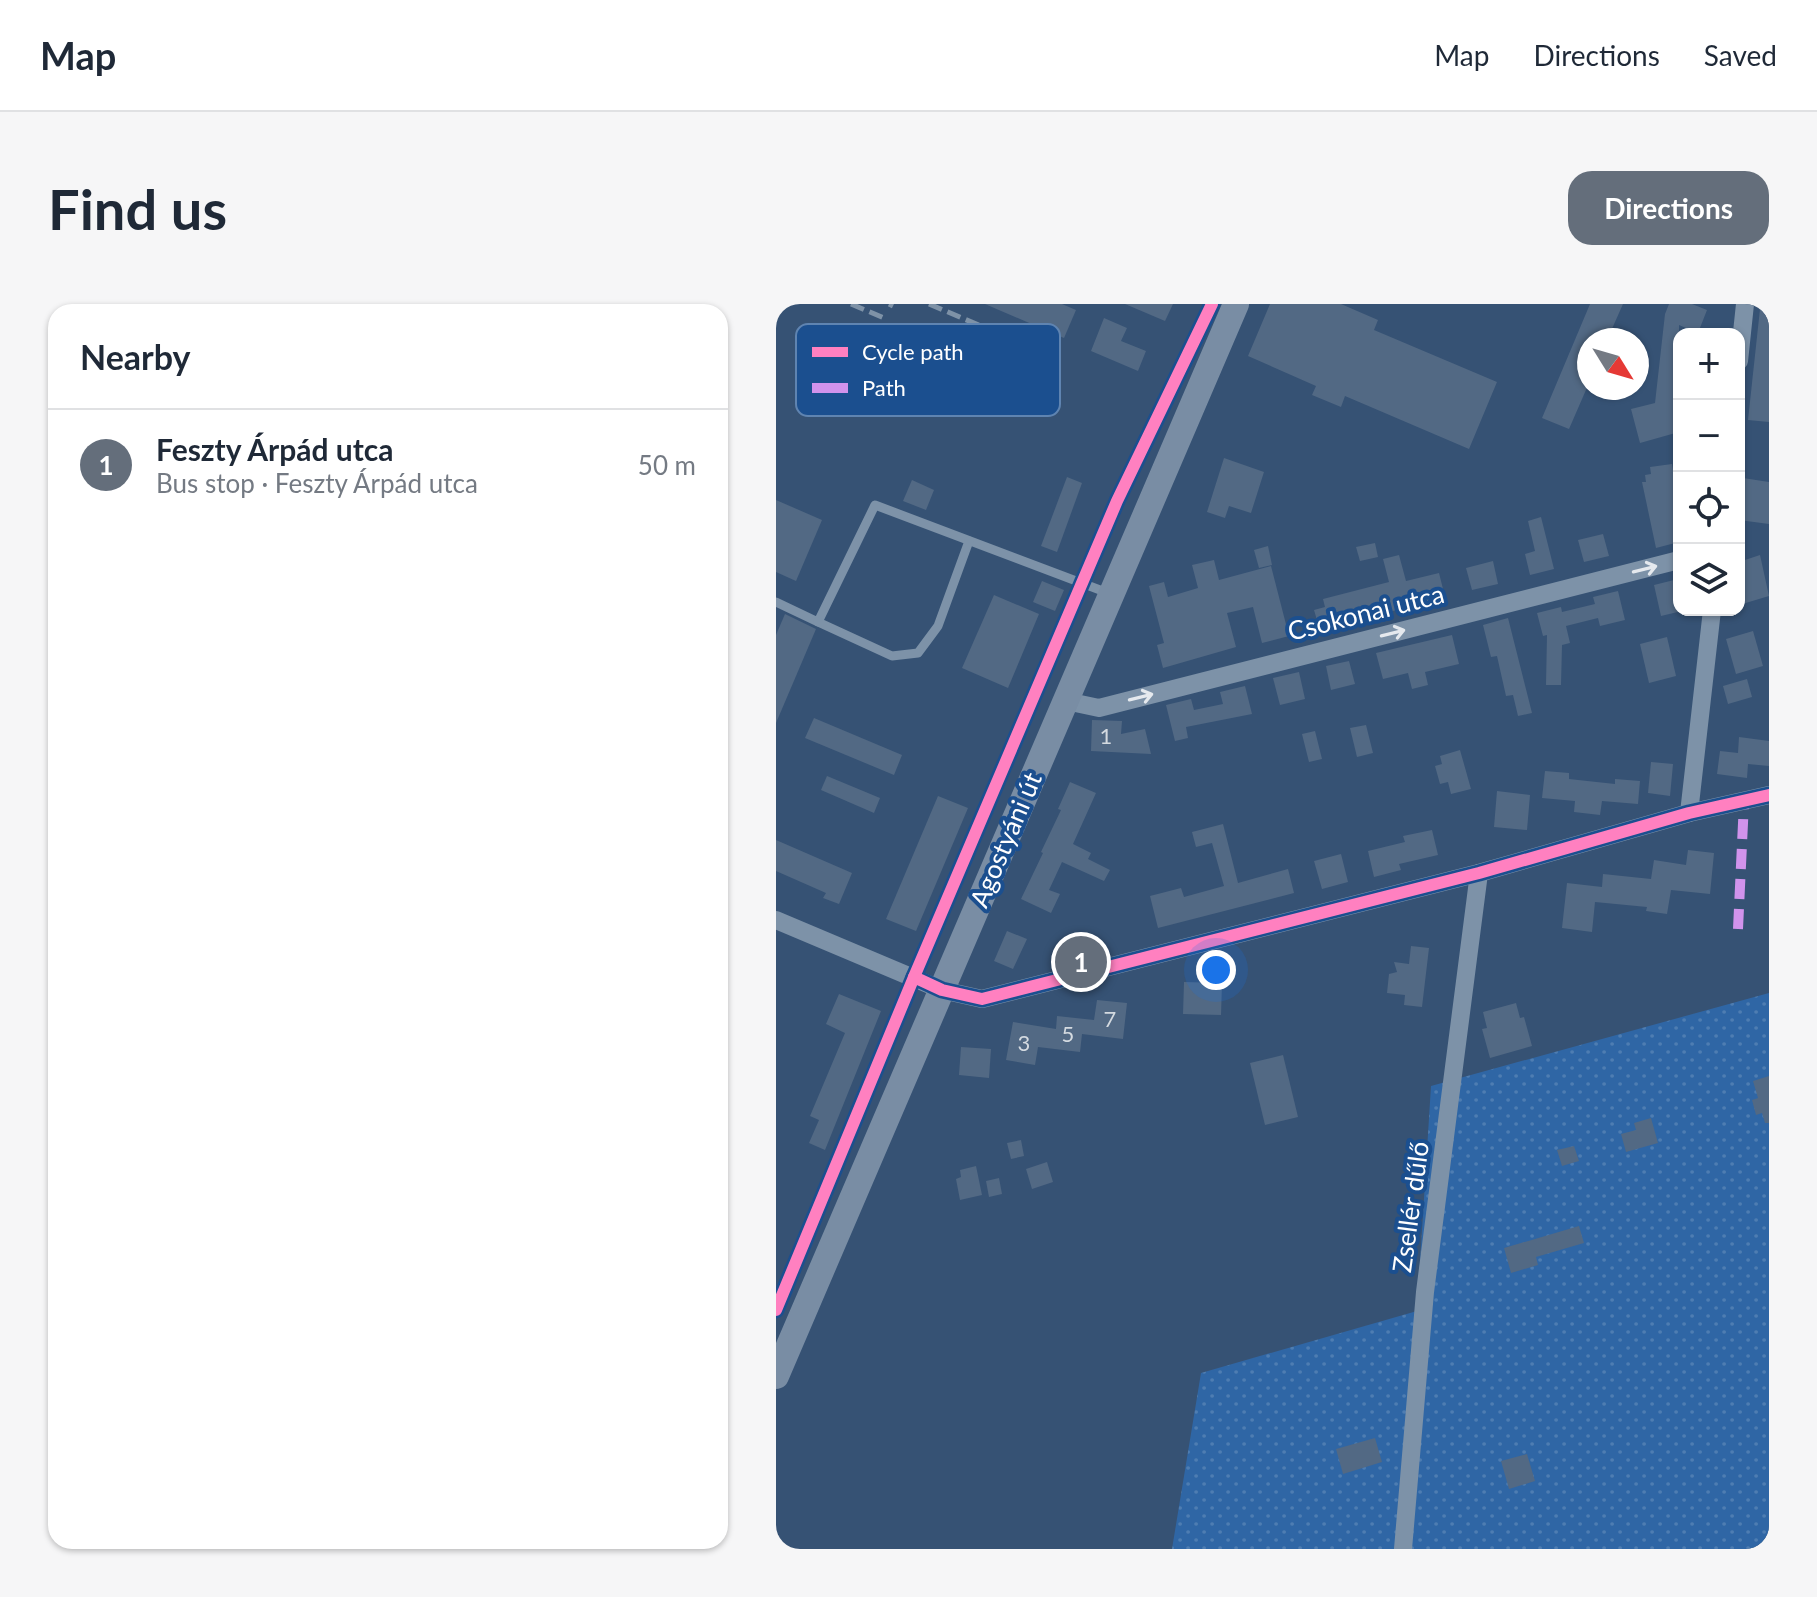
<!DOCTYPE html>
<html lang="en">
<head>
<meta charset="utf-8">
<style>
	body { margin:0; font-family:Lato,sans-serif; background:#f6f6f7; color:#1f2937 }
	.controls { position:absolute; right:24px; top:24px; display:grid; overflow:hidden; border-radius:16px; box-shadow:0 2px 6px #0004 }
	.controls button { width:72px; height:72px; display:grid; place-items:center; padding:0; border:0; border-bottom:2px solid #e0e1e3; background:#fff; color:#1f2937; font:40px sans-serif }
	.compass { position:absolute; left:801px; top:24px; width:72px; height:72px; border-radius:50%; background:#fff; box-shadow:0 2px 6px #0004; rotate:127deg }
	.you { position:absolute; left:440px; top:666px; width:28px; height:28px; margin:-20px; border:6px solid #fff; border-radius:50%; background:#1a73e8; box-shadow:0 0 0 12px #1a73e833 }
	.badge { display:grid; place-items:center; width:52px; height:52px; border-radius:50%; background:#646e7b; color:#fff; font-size:26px; font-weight:700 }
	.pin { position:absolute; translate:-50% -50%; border:4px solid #fff; box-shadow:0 2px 8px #0006 }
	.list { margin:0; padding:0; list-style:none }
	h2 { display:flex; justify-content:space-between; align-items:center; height:104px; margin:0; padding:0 32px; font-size:34px }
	h2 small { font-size:26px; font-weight:400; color:#747a83 }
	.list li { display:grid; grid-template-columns:52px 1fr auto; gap:24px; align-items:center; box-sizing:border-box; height:112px; padding:0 32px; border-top:2px solid #e0e1e3 }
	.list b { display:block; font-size:30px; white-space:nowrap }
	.list p { margin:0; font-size:26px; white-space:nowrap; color:#747a83 }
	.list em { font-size:26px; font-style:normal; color:#747a83 }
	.icon { flex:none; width:44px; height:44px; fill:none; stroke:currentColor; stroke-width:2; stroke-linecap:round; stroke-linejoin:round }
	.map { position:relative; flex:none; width:993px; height:1245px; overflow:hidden; border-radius:24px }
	header { display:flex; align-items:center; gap:48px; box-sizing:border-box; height:112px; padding:0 40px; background:#fff; border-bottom:2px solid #e0e1e3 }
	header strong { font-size:38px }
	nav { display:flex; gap:44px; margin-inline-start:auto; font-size:28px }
	.intro { display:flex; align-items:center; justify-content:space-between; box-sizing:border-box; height:192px; padding:0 48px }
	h1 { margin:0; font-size:56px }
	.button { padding:20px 36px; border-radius:24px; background:#646e7b; color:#fff; font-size:28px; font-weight:700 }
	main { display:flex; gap:48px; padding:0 48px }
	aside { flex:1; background:#fff; border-radius:24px; box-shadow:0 2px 6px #0004 }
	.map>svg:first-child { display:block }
	.grass { fill:url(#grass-dots) }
	.building { fill:#526984 }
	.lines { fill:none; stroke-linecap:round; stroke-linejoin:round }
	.lane { stroke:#7d92a8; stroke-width:9 }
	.street { stroke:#7d92a8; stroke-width:18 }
	.secondary { stroke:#798da4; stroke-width:26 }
	.rail { stroke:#7e92a7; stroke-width:5; stroke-dasharray:14 6; stroke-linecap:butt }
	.quiet { stroke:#d193ec; stroke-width:10; stroke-dasharray:20 10; stroke-linecap:butt }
	.cycleway-casing { stroke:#1b4f8f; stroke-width:17 }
	.cycleway { stroke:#ff80c0; stroke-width:12 }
	.oneway { stroke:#e5e9ee }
	.labels { text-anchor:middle; stroke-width:8; stroke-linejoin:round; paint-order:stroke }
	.number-label { font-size:22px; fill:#d4dae0 }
	.street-label { font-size:26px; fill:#fff; stroke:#1b4f8f }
	.key { fill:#1b4f8f; stroke:#5f84b1; stroke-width:2 }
	.key-label { font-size:22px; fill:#fff }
</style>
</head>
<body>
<header>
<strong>Map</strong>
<nav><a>Map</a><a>Directions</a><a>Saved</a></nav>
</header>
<div class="intro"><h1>Find us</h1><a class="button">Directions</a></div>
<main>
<aside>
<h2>Nearby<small></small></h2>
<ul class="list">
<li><span class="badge">1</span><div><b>Feszty Árpád utca</b><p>Bus stop · Feszty Árpád utca</p></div><em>50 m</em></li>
</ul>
</aside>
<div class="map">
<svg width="993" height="1245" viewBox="0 0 993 1245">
	<defs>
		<pattern id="grass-dots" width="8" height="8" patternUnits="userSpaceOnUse" patternTransform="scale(2)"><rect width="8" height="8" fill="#2f66a5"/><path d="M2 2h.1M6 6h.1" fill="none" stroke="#4e7db2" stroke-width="1.8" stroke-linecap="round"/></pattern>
	</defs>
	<rect width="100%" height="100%" fill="#365274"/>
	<!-- grass -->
	<path class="grass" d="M 993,689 L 993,1245 L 396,1245 L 425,1069 L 641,1007 L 655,782 Z"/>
	<!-- building -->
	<g class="building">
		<path d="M 209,0 L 286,0 L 300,6 L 288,34 Z"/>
		<path d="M 349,0 L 397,0 L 389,17 Z"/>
		<path d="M 494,0 L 565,0 L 602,16 L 598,26 L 721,78 L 693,145 L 569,92 L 565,103 L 536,91 L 540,82 L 472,52 Z"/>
		<path d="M 814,0 L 847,0 L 831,36 L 813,36 L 813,79 L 793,125 L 766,114 Z"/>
		<path d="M 893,0 L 916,0 L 931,6 L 922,29 L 903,21 L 903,128 L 864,139 L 855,105 L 879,99 L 889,10 Z"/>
		<path d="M 984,5 L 993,6 L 993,118 L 972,116 Z"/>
		<path d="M 328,14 L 351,24 L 345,37 L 370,47 L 362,67 L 315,47 Z"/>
		<path d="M 448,154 L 488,168 L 475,209 L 453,202 L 449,214 L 431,208 Z"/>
		<path d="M 896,160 L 903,205 L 903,238 L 880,244 L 866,178 L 870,178 L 869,171 L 875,170 L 874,163 Z"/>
		<path d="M 291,173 L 306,179 L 281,248 L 265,242 Z"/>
		<path d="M 967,174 L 993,178 L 993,220 L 963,216 Z"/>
		<path d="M 136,176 L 158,186 L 150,206 L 127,197 Z"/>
		<path d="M 0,196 L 46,216 L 20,277 L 0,268 Z"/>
		<path d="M 765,213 L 778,265 L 754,271 L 749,250 L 759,247 L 752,217 Z"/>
		<path d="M 827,230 L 833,252 L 808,258 L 802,236 Z"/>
		<path d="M 599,239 L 602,253 L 584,257 L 580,243 Z"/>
		<path d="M 492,242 L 496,261 L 483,264 L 478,246 Z"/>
		<path d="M 623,251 L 630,277 L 663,269 L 669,293 L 591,314 L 590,311 L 543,323 L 538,306 L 549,303 L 547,295 L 613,278 L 607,255 Z"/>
		<path d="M 984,251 L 993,292 L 963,301 L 963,258 Z"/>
		<path d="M 438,256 L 443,276 L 495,262 L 513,332 L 486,339 L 477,303 L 451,309 L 460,343 L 387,364 L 381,341 L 388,339 L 373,282 L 388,278 L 392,293 L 422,284 L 416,261 Z"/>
		<path d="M 717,257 L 722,280 L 696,286 L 690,264 Z"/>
		<path d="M 898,276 L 903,306 L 906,307 L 885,312 L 878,281 Z"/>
		<path d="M 266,277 L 288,286 L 279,307 L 257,298 Z"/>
		<path d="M 842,287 L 849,316 L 824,322 L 822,314 L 790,322 L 794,339 L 786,341 L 785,381 L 770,381 L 771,331 L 767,332 L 761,309 L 785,303 L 786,308 L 819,300 L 817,293 Z"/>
		<path d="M 218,291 L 263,310 L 232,384 L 186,364 Z"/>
		<path d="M 9,310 L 40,325 L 0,419 L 0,331 Z"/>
		<path d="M 732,314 L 756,409 L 742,412 L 737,391 L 730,392 L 721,352 L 715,353 L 707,321 Z"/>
		<path d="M 977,327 L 987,362 L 960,370 L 950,335 Z"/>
		<path d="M 676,331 L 683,360 L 649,368 L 652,381 L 636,385 L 632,369 L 607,375 L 600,349 Z"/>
		<path d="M 891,333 L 900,372 L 873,379 L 864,340 Z"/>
		<path d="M 573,357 L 579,380 L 555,386 L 550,362 Z"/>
		<path d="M 523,368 L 529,395 L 504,401 L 497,374 Z"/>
		<path d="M 971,375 L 976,393 L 952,400 L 947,382 Z"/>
		<path d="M 469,382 L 476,410 L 410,423 L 412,434 L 399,437 L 390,401 L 415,395 L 418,406 L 447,400 L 444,388 Z"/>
		<path d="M 38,414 L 126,451 L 118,471 L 29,434 Z"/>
		<path d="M 316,416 L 346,417 L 345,430 L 369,425 L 375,450 L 315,447 Z"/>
		<path d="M 590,421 L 597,449 L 581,453 L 574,424 Z"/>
		<path d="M 539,427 L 546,455 L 533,458 L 526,430 Z"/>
		<path d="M 963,433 L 993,437 L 993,462 L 972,460 L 971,474 L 941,470 L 944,447 L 962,449 Z"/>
		<path d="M 684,446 L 695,485 L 675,490 L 672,478 L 664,480 L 659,462 L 666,460 L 664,452 Z"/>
		<path d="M 875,458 L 897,460 L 894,492 L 872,489 Z"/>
		<path d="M 769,467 L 793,469 L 793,475 L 839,480 L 839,475 L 864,477 L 862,500 L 826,497 L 824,511 L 798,508 L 799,497 L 766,494 Z"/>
		<path d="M 51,472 L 104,494 L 98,509 L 45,486 Z"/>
		<path d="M 294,478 L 320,489 L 297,540 L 315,549 L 312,555 L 334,566 L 328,577 L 286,558 L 273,586 L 284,590 L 275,609 L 245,595 L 267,549 L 265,548 L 285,506 L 282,505 Z"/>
		<path d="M 721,487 L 754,491 L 751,526 L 718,523 Z"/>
		<path d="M 162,492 L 192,504 L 140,627 L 110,615 Z"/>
		<path d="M 447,520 L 462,579 L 512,565 L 518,589 L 382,624 L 374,592 L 405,584 L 408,593 L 448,582 L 436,539 L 420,543 L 416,528 Z"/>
		<path d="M 656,526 L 662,551 L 623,560 L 625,566 L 598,573 L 592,547 L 629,538 L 627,532 Z"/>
		<path d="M 0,536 L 76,569 L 63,600 L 47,594 L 50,589 L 0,567 Z"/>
		<path d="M 912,546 L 938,549 L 934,590 L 895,586 L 891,610 L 870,607 L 871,603 L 819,598 L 816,628 L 786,624 L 791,579 L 826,583 L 827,570 L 875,575 L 878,556 L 910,561 Z"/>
		<path d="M 565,550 L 572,578 L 546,585 L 538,557 Z"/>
		<path d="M 231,627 L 251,635 L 237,665 L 218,657 Z"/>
		<path d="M 635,642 L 653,644 L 646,703 L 628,701 L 629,691 L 611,689 L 613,670 L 621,668 L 618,658 L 633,660 Z"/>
		<path d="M 408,678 L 446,679 L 445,711 L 407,710 Z"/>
		<path d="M 63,690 L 105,707 L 49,846 L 33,839 L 43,816 L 34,812 L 69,729 L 50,720 Z"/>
		<path d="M 321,696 L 351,699 L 347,735 L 306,730 L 304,748 L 262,743 L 259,761 L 230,756 L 237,718 L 280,725 L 281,712 L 318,716 Z"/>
		<path d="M 740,699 L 744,714 L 748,713 L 756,742 L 714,754 L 706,725 L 711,724 L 707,708 Z"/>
		<path d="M 185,743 L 215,745 L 213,774 L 183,771 Z"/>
		<path d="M 507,751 L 522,813 L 489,821 L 474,759 Z"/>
		<path d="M 993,772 L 993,819 L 989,819 L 986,809 L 980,811 L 976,796 L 982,794 L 977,777 Z"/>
		<path d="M 875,814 L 882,839 L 850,848 L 845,830 L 860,826 L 858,819 Z"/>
		<path d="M 245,836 L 248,852 L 235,855 L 231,839 Z"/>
		<path d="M 798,842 L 803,857 L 786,862 L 781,846 Z"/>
		<path d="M 271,858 L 277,878 L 256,885 L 250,865 Z"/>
		<path d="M 200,862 L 206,891 L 184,896 L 180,875 L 185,873 L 184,866 Z"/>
		<path d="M 223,874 L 226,890 L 213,893 L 210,877 Z"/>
		<path d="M 803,922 L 808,939 L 760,953 L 762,961 L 735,969 L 728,944 Z"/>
		<path d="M 599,1134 L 606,1158 L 567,1170 L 560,1145 Z"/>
		<path d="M 751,1150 L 759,1177 L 733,1185 L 725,1157 Z"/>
	</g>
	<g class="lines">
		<!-- lane -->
		<g class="lane">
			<path d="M 0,298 L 42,318 L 99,201 L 332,289"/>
			<path d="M 42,318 L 116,352 L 142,349 L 162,322 L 193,237"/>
		</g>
		<!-- street -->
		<g class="street">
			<path d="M 963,57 L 969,0"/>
			<path d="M 290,397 L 323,404 L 903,256"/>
			<path d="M 913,509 L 936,306"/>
			<path d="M 0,616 L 166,686 L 206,695 L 703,569 L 913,509 L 993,491"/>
			<path d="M 627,1245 L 649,988 L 703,569"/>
		</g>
		<!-- secondary -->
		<path class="secondary" d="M 0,1072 L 460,0"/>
		<!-- rail -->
		<g class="rail">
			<path d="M 75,0 L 108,14"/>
			<path d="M 113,0 L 117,2"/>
			<path d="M 153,0 L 245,39"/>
		</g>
		<!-- quiet -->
		<path class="quiet" d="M 962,625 L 968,498"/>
		<defs>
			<g id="cycleway">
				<path d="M 138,673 L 166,686 L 206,695 L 703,569 L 913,509 L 993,491"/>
				<path d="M 0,1006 L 138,673 L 341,197 L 436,0"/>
			</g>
		</defs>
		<!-- cycleway casing -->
		<use href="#cycleway" class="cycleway-casing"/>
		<!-- cycleway -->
		<use href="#cycleway" class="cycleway"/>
	</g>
	<!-- one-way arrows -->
	<defs><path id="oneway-shaft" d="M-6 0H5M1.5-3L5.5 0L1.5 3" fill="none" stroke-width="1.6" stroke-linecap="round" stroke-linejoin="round" transform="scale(2)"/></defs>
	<g class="oneway">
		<use href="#oneway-shaft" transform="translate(869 265) rotate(-14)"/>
		<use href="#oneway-shaft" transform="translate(617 329) rotate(-14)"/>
		<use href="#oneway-shaft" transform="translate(365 393) rotate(-14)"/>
	</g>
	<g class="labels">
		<!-- number labels -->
		<g class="number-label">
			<text x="330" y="440">1</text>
			<text x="334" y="723">7</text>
			<text x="292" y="738">5</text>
			<text x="248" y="747">3</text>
		</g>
		<!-- street labels -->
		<g class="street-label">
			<text transform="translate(590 309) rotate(-14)" y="9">Csokonai utca</text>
			<text transform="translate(230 536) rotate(-67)" y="9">Agostyáni út</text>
			<text transform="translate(635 903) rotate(-82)" y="9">Zsellér dűlő</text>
		</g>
	</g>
	<!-- legend -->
	<rect x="20" y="20" width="264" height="92" rx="12" class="key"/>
	<rect x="36" y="43" width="36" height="10" fill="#ff80c0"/>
	<rect x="36" y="79" width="36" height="10" fill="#d193ec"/>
	<g class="key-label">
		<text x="86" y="56">Cycle path</text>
		<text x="86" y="92">Path</text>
	</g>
</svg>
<div class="controls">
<button>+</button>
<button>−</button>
<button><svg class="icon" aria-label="locate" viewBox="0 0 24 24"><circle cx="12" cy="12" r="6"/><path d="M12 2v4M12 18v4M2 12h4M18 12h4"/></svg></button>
<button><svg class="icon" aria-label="layers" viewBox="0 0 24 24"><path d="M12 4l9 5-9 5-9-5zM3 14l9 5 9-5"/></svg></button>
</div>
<svg class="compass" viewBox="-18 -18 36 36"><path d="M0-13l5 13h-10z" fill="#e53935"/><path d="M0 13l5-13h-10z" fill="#747a83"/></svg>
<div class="you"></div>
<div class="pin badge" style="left:305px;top:658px">1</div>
</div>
</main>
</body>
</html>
